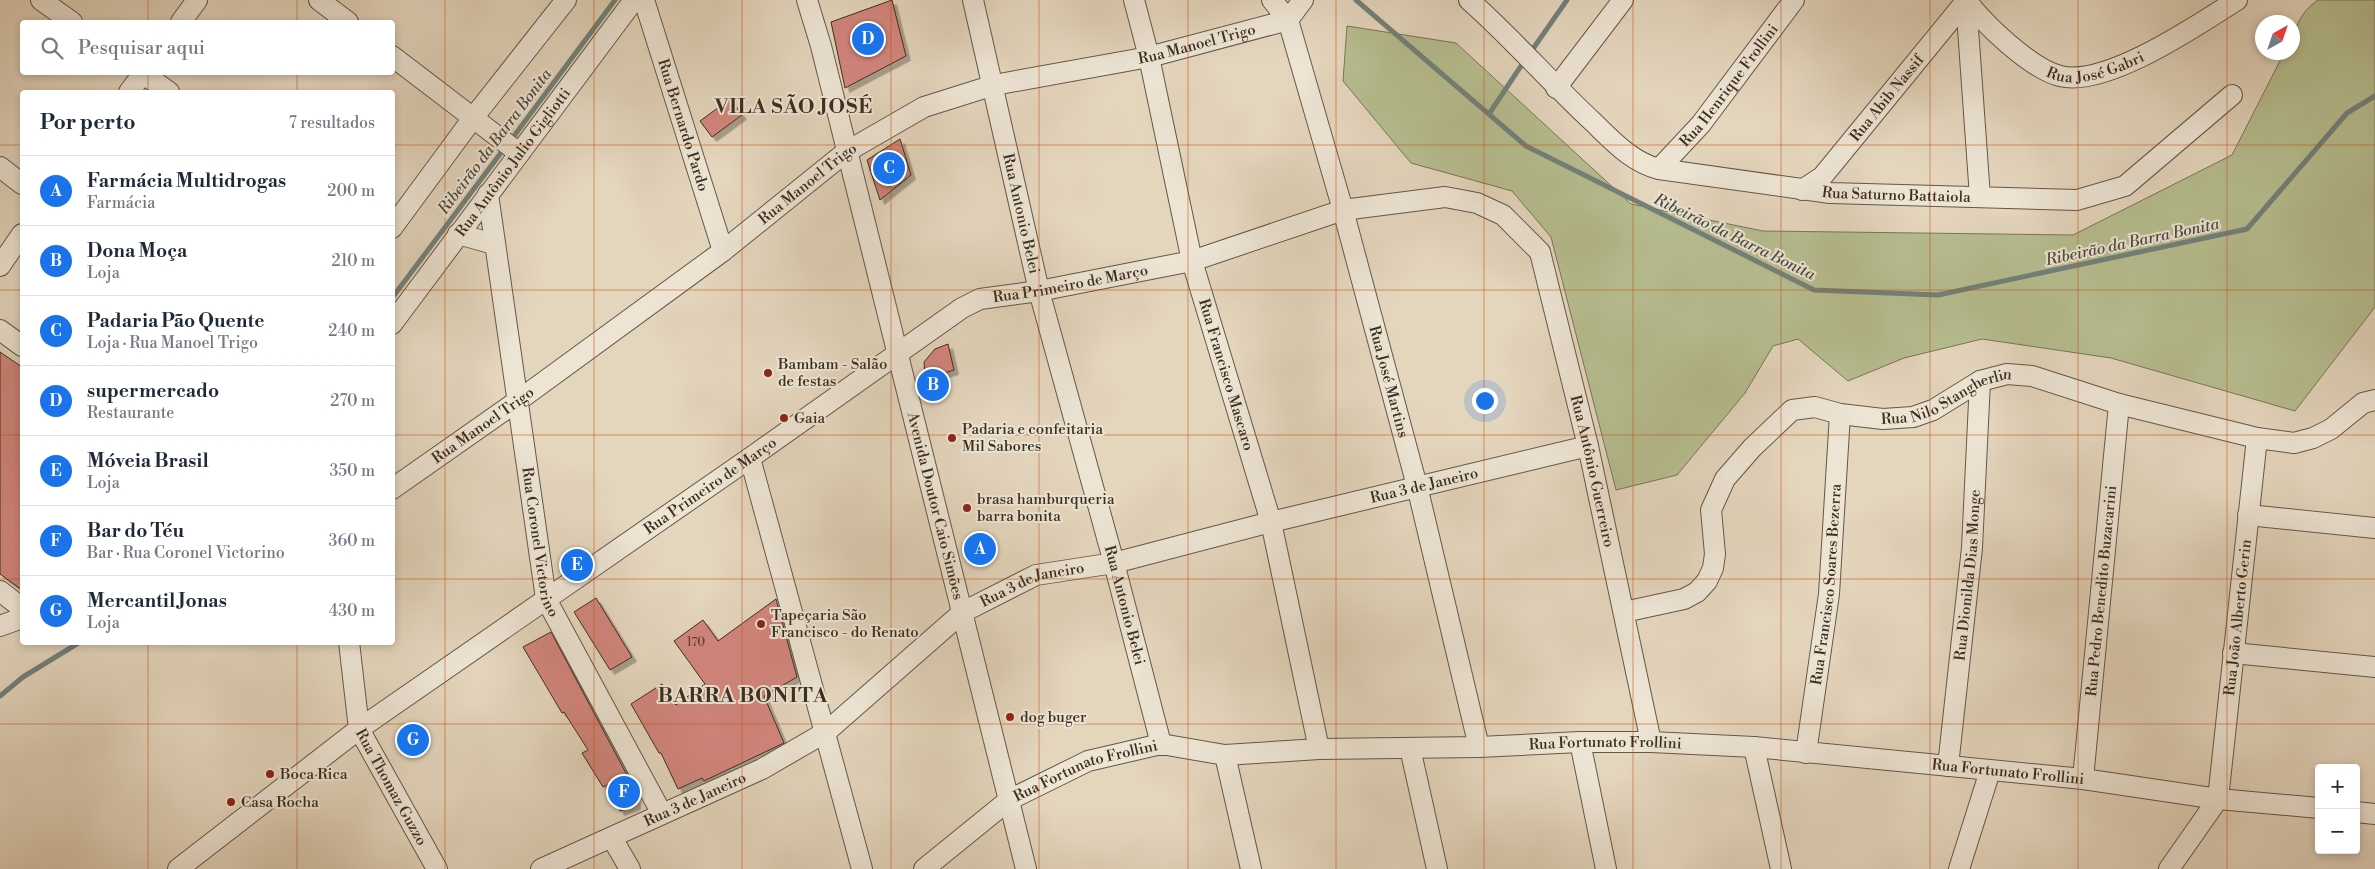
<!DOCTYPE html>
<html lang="pt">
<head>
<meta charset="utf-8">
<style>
	body { margin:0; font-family:"Libre Bodoni",serif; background:#f2f2f3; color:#1f2937 }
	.controls { position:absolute; right:15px; bottom:15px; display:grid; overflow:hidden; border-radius:5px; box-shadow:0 2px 8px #0003 }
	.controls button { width:45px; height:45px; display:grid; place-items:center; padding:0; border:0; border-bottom:1px solid #e0e1e3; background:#fff; color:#1f2937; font:25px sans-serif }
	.compass { position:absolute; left:2255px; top:15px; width:45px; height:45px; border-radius:50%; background:#fff; box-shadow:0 2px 8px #0003; rotate:40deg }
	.you { position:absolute; left:1484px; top:400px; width:18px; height:18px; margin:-12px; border:4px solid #fff; border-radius:50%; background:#1a73e8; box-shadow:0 0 0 8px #1a73e833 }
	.badge { display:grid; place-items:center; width:32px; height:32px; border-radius:50%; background:#1a73e8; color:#fff; font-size:16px; font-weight:700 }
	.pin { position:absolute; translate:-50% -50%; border:2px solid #fff; box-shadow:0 1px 5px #0006 }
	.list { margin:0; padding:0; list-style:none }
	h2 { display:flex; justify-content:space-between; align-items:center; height:65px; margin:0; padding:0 20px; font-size:21px }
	h2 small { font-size:16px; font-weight:400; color:#747a83 }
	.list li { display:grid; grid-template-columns:32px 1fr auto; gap:15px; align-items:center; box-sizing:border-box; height:70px; padding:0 20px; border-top:1px solid #e0e1e3 }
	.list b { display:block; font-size:19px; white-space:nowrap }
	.list p { margin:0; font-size:16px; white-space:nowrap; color:#747a83 }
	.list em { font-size:16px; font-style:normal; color:#747a83 }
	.icon { flex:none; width:28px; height:28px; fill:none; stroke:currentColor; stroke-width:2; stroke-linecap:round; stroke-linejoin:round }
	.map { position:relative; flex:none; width:2375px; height:869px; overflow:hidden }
	.search { position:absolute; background:#fff; box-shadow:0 2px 8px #0003; left:20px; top:20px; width:375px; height:55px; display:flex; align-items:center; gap:12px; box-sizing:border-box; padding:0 18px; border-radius:5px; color:#747a83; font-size:19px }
	.panel { position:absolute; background:#fff; box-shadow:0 2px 8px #0003; left:20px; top:90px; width:375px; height:555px; border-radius:5px }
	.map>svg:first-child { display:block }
	.green { fill:#b6bd8f; stroke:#787657 }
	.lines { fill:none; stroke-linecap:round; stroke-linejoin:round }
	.stream { stroke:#72817b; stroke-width:5 }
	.building { fill:#d2857c; stroke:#3a2e1f; filter:url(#shadow) }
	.minor-casing { stroke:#645846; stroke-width:22 }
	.minor { stroke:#ede4d4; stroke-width:20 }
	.grid { fill:none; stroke:#c55010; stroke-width:1; stroke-opacity:0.55 }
	.poi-dot { fill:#8f2418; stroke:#ede4d4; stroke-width:2 }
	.labels { text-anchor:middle; stroke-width:4; stroke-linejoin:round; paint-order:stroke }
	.number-label { font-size:12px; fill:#604436 }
	.street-label { font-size:15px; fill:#3a2e1f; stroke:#ede4d4 }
	.poi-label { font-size:15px; fill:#3a2e1f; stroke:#ede4d4; text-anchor:start }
	.water-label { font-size:16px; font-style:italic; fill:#4d4a3e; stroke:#ede4d4 }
	.district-label { font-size:20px; font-weight:bold; letter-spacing:1px; fill:#3a2e1f; stroke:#ede4d4 }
</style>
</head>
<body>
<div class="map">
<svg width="2375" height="869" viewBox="0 0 2375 869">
	<defs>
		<filter id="shadow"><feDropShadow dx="4.5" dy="4.5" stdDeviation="0" flood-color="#0004"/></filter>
	</defs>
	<rect width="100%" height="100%" fill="#e4d5bd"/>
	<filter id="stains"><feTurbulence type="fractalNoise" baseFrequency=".004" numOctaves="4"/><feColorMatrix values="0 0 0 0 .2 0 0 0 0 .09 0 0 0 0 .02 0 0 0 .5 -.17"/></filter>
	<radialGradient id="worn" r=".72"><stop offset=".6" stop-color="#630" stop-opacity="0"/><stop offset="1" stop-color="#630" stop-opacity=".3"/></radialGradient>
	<!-- green -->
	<path class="green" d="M 2318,0 L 2375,0 L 2375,307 L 2295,411 L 2111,358 L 1982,339 L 1904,358 L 1848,381 L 1798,339 L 1773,346 L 1745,393 L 1677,475 L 1616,490 L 1551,237 L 1512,191 L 1411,163 L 1343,81 L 1347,26 L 1456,43 L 1631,204 L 1763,231 L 2073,235 L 2232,155 L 2284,53 L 2292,52 C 2292,31 2300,12 2318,0 Z"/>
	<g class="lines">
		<!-- stream -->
		<g class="stream">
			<path d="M 1356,0 L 1526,146 L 1814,290 L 1938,295 L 2247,229 L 2347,113 L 2375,96"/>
			<path d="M 1530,53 L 1567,0"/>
			<path d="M 1489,114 L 1525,60"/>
			<path d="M 511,140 L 615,0"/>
			<path d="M 392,298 L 506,146"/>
			<path d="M 0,696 L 23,677 L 80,642"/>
		</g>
	</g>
	<!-- building -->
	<g class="building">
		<path d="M 892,0 L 906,56 L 845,88 L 831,22 Z"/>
		<path d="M 730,99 L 742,115 L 712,137 L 700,121 Z"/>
		<path d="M 900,139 L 911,175 L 880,200 L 867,160 Z"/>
		<path d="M 948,344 L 954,370 L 925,379 L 924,362 L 935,349 Z"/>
		<path d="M 0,352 L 22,367 L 22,590 L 0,574 Z"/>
		<path d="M 596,598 L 632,657 L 610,670 L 574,612 Z"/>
		<path d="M 776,599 L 797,677 L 764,696 L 784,743 L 704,781 L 702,778 L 678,789 L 661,753 L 659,753 L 631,704 L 662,684 L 676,705 L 691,694 L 705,684 L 674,641 L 703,620 L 718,641 Z"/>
		<path d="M 551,632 L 636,792 L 636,805 L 620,811 L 609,784 L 603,787 L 582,753 L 588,750 L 564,712 L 562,713 L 523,647 Z"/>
	</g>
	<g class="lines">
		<defs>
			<g id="minor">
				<path d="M 41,0 L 72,22"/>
				<path d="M 319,0 L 348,22"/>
				<path id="s1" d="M 644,0 L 723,251"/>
				<path id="s2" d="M 807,0 L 821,46 L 1026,869"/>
				<path id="s3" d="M 973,0 L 1039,291 L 1114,563 L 1161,744"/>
				<path id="s4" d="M 1134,0 L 1149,57 L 1192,261 L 1271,522 L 1319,749"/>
				<path id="s5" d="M 1272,0 L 1288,20 L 1343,210 L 1417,486 L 1479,747"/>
				<path id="s6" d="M 1469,0 C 1512,38 1550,82 1592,121 C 1612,140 1631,162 1659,169 L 1830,193 L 2077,200 L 2125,186 L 2232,95"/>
				<path id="s7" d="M 1966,0 C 1984,24 2031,69 2060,76 C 2106,88 2199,24 2237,0"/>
				<path d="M 1966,1 L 1980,197"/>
				<path d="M 1288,20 L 1303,0"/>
				<path d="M 181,22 L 197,0"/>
				<path d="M 392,56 L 519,153"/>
				<path d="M 141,72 L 169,92"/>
				<path d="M 1556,88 L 1623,0"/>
				<path d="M 129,92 L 144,72"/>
				<path d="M 0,167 L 22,184"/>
				<path id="s8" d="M 1659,169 L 1701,124 L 1794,0"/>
				<path id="s9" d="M 1802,190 L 1822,177 L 1966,1"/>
				<path id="s10" d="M 488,194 L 546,599 L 662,814"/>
				<path d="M 392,228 L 473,118 L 566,0"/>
				<path d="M 458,234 L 494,244"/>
				<path d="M 0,266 L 22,234"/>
				<path id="s11" d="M 392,324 L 634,0"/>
				<path d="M 0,330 L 22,346"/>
				<path d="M 750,458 L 862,869"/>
				<path id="s12" d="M 392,489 L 519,400 L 723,251 L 846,152 L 924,107 L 994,85 L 1149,57 L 1288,20"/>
				<path d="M 2248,515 L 2375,528"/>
				<path d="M 0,591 L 22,608"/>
				<path id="s13" d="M 1624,612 L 1684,599 L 1697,592 L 1707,581 L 1713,568 L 1715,554 L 1711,510 L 1725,479 L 1752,448 L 1792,410 L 1815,407 L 1840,414 L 1883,419 L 1913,417 L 1933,410 L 1980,381 L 2007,374 L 2032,376 L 2119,404 L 2257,438 L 2294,443 L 2313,438 L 2331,429 L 2363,403 L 2375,400"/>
				<path d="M 0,626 L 22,618"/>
				<path id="s14" d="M 349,642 L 359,729 L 437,869"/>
				<path d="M 2233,653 L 2375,667"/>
				<path d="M 1580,742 L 1606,869"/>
				<path d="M 1754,747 L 1781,869"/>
				<path d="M 1410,748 L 1437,869"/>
				<path id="s15" d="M 1806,753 L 1829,594 L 1840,414"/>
				<path d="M 1225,755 L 1251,869"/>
				<path id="s16" d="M 1948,766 L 1972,548 L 1980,381"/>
				<path id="s17" d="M 2083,779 L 2119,404"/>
				<path d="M 2356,812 L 2375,814"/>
				<path d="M 612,838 L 630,869"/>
				<path id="s18" d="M 178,869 L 359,729 L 750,458 L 962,308 L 980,299 L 1039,291 L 1192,261 L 1343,210 L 1445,197 L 1477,203 L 1503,215 L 1540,252 L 1588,446 L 1651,742"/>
				<path id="s19" d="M 541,869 L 762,769 L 826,732 L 963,612 L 1036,575 L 1114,563 L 1271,522 L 1588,446"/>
				<path id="s20" d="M 924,869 L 1009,800 L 1088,761 L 1161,744 L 1225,755 L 1319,749 L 1479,747 L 1580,742 L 1651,742 L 1754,747 L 2083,779 L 2218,799 L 2319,808"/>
				<path d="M 1959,869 L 1990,771"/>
				<path id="s21" d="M 2169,869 L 2218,799 L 2257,438"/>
			</g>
		</defs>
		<!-- minor casing -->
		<use href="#minor" class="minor-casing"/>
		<!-- minor -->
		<use href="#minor" class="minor"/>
	</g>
	<!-- grid -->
	<path class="grid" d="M 148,0 L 148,22M 297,0 L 297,22M 445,0 L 445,869M 594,0 L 594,869M 742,0 L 742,869M 891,0 L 891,869M 1039,0 L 1039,869M 1188,0 L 1188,869M 1336,0 L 1336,869M 1484,0 L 1484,869M 1633,0 L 1633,869M 1781,0 L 1781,869M 1930,0 L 1930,869M 2078,0 L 2078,869M 2227,0 L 2227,869M 148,72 L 148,92M 297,72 L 297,92M 0,145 L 22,145M 392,145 L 2375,145M 0,290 L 22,290M 392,290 L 2375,290M 0,435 L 22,435M 392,435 L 2375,435M 0,579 L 22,579M 392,579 L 2375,579M 148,642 L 148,869M 297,642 L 297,869M 0,724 L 2375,724"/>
	<!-- markers -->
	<g class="poi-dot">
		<circle cx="768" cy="373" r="5"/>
		<circle cx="784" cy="418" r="5"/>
		<circle cx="952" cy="438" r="5"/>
		<circle cx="967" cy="508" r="5"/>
		<circle cx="761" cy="624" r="5"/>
		<circle cx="1010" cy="717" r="5"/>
		<circle cx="270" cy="774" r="5"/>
		<circle cx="231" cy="802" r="5"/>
	</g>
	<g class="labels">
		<!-- number labels -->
		<g class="number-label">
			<text x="696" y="646">170</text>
		</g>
		<!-- street labels -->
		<g class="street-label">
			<text dy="5" stroke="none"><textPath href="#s12" startOffset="936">Rua Manoel Trigo</textPath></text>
			<text dy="5" stroke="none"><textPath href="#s7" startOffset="159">Rua José Gabri</textPath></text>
			<text dy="5" stroke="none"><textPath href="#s8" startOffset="109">Rua Henrique Frollini</textPath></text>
			<text dy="5" stroke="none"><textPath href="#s9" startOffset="126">Rua Abib Nassif</textPath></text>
			<text dy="5" stroke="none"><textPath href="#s1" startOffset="131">Rua Bernardo Pardo</textPath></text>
			<text dy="5" stroke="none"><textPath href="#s11" startOffset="202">Rua Antônio Julio Gigliotti</textPath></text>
			<text dy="5" stroke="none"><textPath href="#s12" startOffset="516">Rua Manoel Trigo</textPath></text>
			<text dy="5" stroke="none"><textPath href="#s6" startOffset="495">Rua Saturno Battaiola</textPath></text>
			<text dy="5" stroke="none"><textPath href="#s3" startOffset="219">Rua Antonio Belei</textPath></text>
			<text dy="5" stroke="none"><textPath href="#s18" startOffset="1076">Rua Primeiro de Março</textPath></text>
			<text dy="5" stroke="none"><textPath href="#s4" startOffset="386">Rua Francisco Mascaro</textPath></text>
			<text dy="5" stroke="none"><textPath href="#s5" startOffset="401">Rua José Martins</textPath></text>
			<text dy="5" stroke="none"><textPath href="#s13" startOffset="455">Rua Nilo Stangherlin</textPath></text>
			<text dy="5" stroke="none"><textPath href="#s12" startOffset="111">Rua Manoel Trigo</textPath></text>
			<text dy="5" stroke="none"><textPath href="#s18" startOffset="1801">Rua Antônio Guerreiro</textPath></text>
			<text dy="5" stroke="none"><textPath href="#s18" startOffset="656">Rua Primeiro de Março</textPath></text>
			<text dy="5" stroke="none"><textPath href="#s19" startOffset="979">Rua 3 de Janeiro</textPath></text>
			<text dy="5" stroke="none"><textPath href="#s2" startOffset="522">Avenida Doutor Caio Simões</textPath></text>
			<text dy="5" stroke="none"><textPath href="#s10" startOffset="352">Rua Coronel Victorino</textPath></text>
			<text dy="5" stroke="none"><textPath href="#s16" startOffset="192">Rua Dionilda Dias Monge</textPath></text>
			<text dy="5" stroke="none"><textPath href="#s15" startOffset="170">Rua Francisco Soares Bezerra</textPath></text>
			<text dy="5" stroke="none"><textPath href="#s19" startOffset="574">Rua 3 de Janeiro</textPath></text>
			<text dy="5" stroke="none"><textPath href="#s17" startOffset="189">Rua Pedro Benedito Buzacarini</textPath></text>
			<text dy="5" stroke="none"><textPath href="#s3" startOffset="624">Rua Antonio Belei</textPath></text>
			<text dy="5" stroke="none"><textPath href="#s21" startOffset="268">Rua João Alberto Gerin</textPath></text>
			<text dy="5" stroke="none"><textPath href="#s20" startOffset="718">Rua Fortunato Frollini</textPath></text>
			<text dy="5" stroke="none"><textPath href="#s20" startOffset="1122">Rua Fortunato Frollini</textPath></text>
			<text dy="5" stroke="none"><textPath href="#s20" startOffset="192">Rua Fortunato Frollini</textPath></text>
			<text dy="5" stroke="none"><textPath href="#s14" startOffset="154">Rua Thomaz Guzzo</textPath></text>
			<text dy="5" stroke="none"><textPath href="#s19" startOffset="169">Rua 3 de Janeiro</textPath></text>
		</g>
		<!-- poi labels -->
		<g class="poi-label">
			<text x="778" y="369">Bambam - Salão<tspan x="778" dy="17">de festas</tspan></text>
			<text x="794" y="423">Gaia</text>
			<text x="962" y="434">Padaria e confeitaria<tspan x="962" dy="17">Mil Sabores</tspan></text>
			<text x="977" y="504">brasa hamburqueria<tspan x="977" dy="17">barra bonita</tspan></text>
			<text x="771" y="620">Tapeçaria São<tspan x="771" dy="17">Francisco - do Renato</tspan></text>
			<text x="1020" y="722">dog buger</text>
			<text x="280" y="779">Boca Rica</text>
			<text x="241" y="807">Casa Rocha</text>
		</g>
		<!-- water labels -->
		<g class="water-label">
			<text transform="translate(494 141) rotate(-53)" y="6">Ribeirão da Barra Bonita</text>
			<text transform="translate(1735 236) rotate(26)" y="6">Ribeirão da Barra Bonita</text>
			<text transform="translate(2132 241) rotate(-12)" y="6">Ribeirão da Barra Bonita</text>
		</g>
		<!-- district labels -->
		<g class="district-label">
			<text x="794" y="113">VILA SÃO JOSÉ</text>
			<text x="743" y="702">BARRA BONITA</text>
		</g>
	</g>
	<rect width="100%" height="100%" filter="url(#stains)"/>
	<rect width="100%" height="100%" fill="url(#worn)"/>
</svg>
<div class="controls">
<button>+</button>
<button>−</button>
</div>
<svg class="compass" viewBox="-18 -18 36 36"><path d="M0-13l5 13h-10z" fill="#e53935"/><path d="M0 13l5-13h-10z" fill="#747a83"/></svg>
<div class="you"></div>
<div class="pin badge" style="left:980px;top:549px">A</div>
<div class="pin badge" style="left:933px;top:385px">B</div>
<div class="pin badge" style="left:889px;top:168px">C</div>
<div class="pin badge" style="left:868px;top:39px">D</div>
<div class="pin badge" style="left:577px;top:565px">E</div>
<div class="pin badge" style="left:624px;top:792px">F</div>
<div class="pin badge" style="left:413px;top:740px">G</div>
<div class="search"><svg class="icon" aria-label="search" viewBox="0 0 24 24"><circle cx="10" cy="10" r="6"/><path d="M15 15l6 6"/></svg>Pesquisar aqui</div>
<section class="panel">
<h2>Por perto<small>7 resultados</small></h2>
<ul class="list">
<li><span class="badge">A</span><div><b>Farmácia Multidrogas</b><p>Farmácia</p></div><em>200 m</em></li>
<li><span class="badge">B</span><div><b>Dona Moça</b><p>Loja</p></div><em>210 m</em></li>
<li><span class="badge">C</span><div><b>Padaria Pão Quente</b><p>Loja · Rua Manoel Trigo</p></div><em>240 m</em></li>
<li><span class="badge">D</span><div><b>supermercado</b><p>Restaurante</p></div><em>270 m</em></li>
<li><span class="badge">E</span><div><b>Móveia Brasil</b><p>Loja</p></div><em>350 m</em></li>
<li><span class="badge">F</span><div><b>Bar do Téu</b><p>Bar · Rua Coronel Victorino</p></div><em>360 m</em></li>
<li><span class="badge">G</span><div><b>Mercantil Jonas</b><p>Loja</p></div><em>430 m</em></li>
</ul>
</section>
</div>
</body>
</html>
